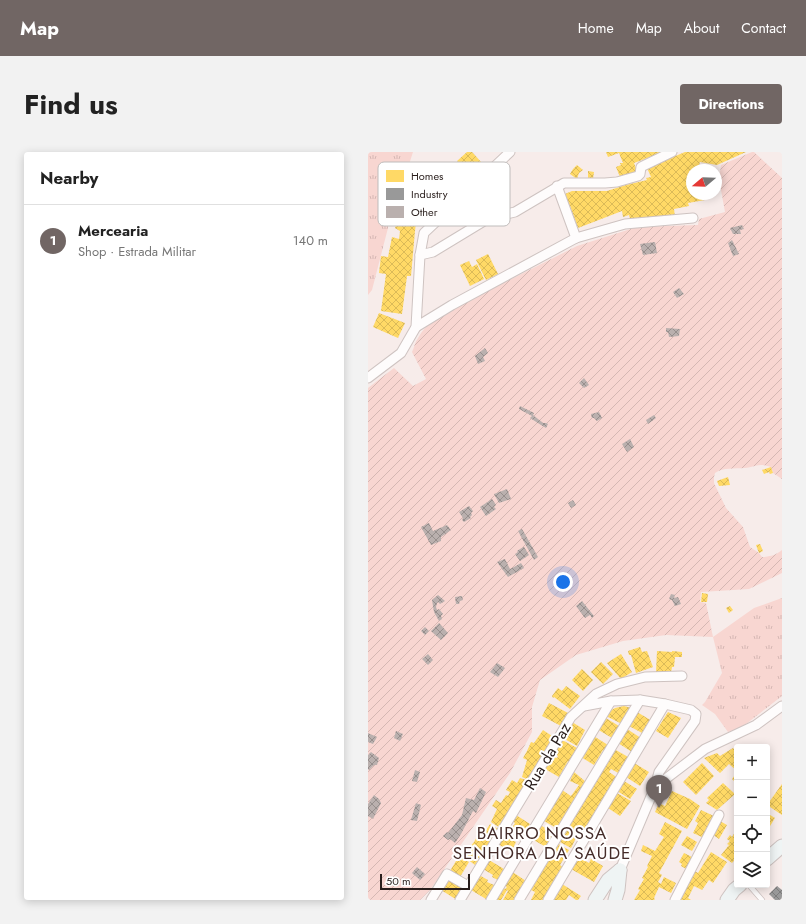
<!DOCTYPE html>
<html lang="en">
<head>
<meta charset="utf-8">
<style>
	body { margin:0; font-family:Jost,sans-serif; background:#f2f2f2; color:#222 }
	.controls { position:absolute; right:12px; bottom:12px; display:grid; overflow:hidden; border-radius:4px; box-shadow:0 2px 10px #0003 }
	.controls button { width:36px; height:36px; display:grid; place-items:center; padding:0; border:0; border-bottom:1px solid #e0e0e0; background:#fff; color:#222; font:20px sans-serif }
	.compass { position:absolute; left:318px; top:12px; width:36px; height:36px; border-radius:50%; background:#fff; box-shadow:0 2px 10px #0003; rotate:251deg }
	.scale { position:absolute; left:12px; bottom:10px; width:90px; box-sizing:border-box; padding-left:4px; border:2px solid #291e1c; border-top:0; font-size:11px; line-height:14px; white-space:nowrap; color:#291e1c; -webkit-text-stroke:3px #fff; paint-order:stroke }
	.you { position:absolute; left:195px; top:430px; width:14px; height:14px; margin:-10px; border:3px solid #fff; border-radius:50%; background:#1a73e8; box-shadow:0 0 0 6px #1a73e833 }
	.badge { display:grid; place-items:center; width:26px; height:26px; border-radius:50%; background:#716664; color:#fff; font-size:13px; font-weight:700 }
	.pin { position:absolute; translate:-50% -33px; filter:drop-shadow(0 1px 2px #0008) }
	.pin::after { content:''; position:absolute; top:21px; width:14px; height:12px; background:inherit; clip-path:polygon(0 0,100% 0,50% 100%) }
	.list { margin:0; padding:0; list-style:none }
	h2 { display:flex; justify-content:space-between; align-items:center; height:52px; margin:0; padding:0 16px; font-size:17px }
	h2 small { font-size:13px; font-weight:400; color:#767676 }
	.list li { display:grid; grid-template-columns:26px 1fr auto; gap:12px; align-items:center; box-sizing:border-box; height:72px; padding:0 16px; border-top:1px solid #e0e0e0 }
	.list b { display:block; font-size:15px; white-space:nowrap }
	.list p { margin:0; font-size:13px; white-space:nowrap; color:#767676 }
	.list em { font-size:13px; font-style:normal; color:#767676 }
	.icon { flex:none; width:22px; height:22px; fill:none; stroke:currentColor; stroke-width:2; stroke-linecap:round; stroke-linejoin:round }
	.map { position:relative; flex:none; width:414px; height:748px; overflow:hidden; border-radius:4px }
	header { display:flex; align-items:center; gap:24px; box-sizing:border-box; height:56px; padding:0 20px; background:#716664; color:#fff }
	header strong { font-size:19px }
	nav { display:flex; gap:22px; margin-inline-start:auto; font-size:14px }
	.intro { display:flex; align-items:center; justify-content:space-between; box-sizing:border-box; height:96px; padding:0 24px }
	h1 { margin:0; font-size:28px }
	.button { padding:10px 18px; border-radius:4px; background:#716664; color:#fff; font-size:14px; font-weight:700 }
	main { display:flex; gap:24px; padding:0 24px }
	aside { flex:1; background:#fff; border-radius:4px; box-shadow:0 2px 10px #0003 }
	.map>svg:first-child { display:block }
	.grass { fill:url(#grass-tufts) }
	.garden { fill:url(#garden-furrows) }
	.homes { fill:url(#homes-cross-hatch) }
	.industry { fill:url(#industry-cross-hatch) }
	.building { fill:url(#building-cross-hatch) }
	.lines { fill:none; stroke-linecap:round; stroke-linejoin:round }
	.lane-casing { stroke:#cec3c1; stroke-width:6 }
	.street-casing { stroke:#cec3c1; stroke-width:11 }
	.secondary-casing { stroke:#cec3c1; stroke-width:15 }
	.lane { stroke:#fefcfc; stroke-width:4.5 }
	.street { stroke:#fefcfc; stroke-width:9 }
	.secondary { stroke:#eff4f4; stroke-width:13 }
	.labels { text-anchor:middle; stroke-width:4; stroke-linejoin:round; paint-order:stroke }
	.street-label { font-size:16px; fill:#291e1c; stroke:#fff }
	.neighbourhood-label { font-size:17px; letter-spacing:1px; fill:#452c29; stroke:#fff }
	.key { fill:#fff; stroke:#bfbcbb; stroke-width:1 }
	.key-label { font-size:11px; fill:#291e1c }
</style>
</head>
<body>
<header>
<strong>Map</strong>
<nav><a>Home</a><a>Map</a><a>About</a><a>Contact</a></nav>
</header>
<div class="intro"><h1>Find us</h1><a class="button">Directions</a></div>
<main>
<aside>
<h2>Nearby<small></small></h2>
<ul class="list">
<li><span class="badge">1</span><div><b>Mercearia</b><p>Shop · Estrada Militar</p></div><em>140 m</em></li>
</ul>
</aside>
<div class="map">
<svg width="414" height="748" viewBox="0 0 414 748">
	<defs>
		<pattern id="grass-tufts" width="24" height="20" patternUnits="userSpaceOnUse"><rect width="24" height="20" fill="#f8d6d1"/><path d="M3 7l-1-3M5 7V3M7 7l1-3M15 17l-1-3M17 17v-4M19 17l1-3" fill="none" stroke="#d5b7b3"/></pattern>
		<pattern id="garden-furrows" width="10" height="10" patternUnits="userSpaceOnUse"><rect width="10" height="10" fill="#f8d6d1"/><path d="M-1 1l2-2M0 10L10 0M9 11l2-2" fill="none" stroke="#d5b7b3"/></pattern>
		<pattern id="homes-cross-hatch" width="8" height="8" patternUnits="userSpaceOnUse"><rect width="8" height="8" fill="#ffd966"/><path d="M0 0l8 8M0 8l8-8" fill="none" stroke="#dbba58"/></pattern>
		<pattern id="industry-cross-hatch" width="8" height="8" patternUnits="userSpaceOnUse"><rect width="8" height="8" fill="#999"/><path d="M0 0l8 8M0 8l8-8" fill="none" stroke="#7d7c7c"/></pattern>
		<pattern id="building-cross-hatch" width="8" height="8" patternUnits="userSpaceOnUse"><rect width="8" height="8" fill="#bab0ae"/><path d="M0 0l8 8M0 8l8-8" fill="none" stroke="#978f8d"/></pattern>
	</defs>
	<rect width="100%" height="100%" fill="#f7ecea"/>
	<!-- grass -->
	<g class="grass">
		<path d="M 0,0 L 45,0 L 37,25 L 20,47 L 20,76 L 4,138 L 0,143 Z"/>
		<path d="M 414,446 L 414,544 L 373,576 L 360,580 L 347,562 L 334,553 L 337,550 L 354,521 L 345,485 L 386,456 Z"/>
	</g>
	<!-- garden -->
	<path class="garden" d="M 384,0 L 386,0 L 414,26 L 414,327 L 405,321 L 403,315 C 399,314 397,313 393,313 C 387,313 382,316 377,316 C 366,317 356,315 347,321 L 346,325 L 346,331 L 358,356 L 375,375 L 382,395 L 391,401 L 394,405 C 401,405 408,403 414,398 L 414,421 L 381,437 L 333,440 L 332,450 L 338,451 L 345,485 L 298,483 L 255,489 L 208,503 L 172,528 L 164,555 L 164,580 L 142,621 L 62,738 L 52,748 L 0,748 L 0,236 L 26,216 L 45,234 L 58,227 L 44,200 C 46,196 47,190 50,186 C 58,171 72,164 86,156 L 209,94 L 269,75 L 330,73 L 331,67 L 357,60 L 351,27 L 353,13 Z"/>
	<!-- homes -->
	<g class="homes">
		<path d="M 99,0 L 104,0 L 114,11 L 102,23 L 98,19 L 94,24 L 87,16 L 92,12 L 89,9 Z"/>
		<path d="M 238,0 L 295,0 L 266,11 L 269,19 L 252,25 L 248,15 L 253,13 L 252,11 L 255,11 L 251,1 L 240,5 Z"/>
		<path d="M 317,0 L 378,0 L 349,13 L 332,10 L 330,17 L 321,19 L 321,26 L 324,26 L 324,42 L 336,42 L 337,48 L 320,51 L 321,54 L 306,57 L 307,65 L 262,67 L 261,63 L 255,65 L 254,59 L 210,76 L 202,54 L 198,48 L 197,42 L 204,39 L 239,39 L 258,33 L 279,28 L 278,26 L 283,25 L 279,16 Z"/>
		<path d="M 209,13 L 215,18 L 211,21 L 209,27 L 202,22 L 205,17 Z"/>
		<path d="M 220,19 L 226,20 L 225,27 L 220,27 Z"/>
		<path d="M 37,63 L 48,71 L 47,79 L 43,124 L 39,124 L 34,162 L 13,159 L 18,122 L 11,121 L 13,104 L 20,105 L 24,85 L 31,87 L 32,79 L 27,76 L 31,65 L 34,67 Z"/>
		<path d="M 120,102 L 130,122 L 118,128 L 108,108 Z"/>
		<path d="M 101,109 L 104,115 L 109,112 L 116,127 L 102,134 L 92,113 Z"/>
		<path d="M 11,161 L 37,171 L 30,186 L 5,175 Z"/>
		<path d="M 403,315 L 405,321 L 402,322 L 401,320 L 396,322 L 394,318 Z"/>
		<path d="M 360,325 L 362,333 L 351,334 L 349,329 Z"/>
		<path d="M 392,392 L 395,399 L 391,401 L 388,393 Z"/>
		<path d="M 334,441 L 340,442 L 339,450 L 333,450 Z"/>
		<path d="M 362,454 L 365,458 L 361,461 L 358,456 Z"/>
		<path d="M 272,495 L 274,500 L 279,499 L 285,515 L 268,521 L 263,503 L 261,503 L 260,499 Z"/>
		<path d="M 289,499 L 304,500 L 304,499 L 314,500 L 314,505 L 307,505 L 306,515 L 304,515 L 303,521 L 288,520 Z"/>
		<path d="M 253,502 L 264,520 L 253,527 L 239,511 Z"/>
		<path d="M 233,510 L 245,522 L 235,532 L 223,520 Z"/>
		<path d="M 214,517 L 225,528 L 215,539 L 204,528 Z"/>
		<path d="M 198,534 L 212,544 L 202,557 L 186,545 L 185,546 L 184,544 L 190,536 L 194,539 Z"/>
		<path d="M 181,551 L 200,561 L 193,574 L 174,564 Z"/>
		<path d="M 256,554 L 263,556 L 254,572 L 238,564 L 242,559 L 247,556 Z"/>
		<path d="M 269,560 L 284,569 L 276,582 L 261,574 Z"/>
		<path d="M 300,560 L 313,566 L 300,586 L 288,579 Z"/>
		<path d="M 236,565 L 251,574 L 244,586 L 229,577 Z"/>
		<path d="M 204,570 L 217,578 L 209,594 L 195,586 Z"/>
		<path d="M 259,577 L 273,586 L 264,600 L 250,591 Z"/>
		<path d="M 175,578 L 187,586 L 161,628 L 154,625 L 159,608 L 155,606 L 159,599 L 163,590 L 166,591 Z"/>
		<path d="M 224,583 L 240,593 L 237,599 L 235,598 L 226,613 L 213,605 Z"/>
		<path d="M 194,588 L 209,596 L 201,610 L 200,609 L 191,625 L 177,617 L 184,604 L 189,606 L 190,604 L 186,601 Z"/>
		<path d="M 365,596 L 368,599 L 369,597 L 369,619 L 361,612 L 352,621 L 336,606 L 349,601 L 352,604 Z"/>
		<path d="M 246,597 L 262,606 L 252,622 L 243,617 L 241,620 L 250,626 L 214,685 L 198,675 Z"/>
		<path d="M 266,611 L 281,620 L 272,634 L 258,625 Z"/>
		<path d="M 334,611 L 346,624 L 328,643 L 315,630 Z"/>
		<path d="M 206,620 L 218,630 L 190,677 L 176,669 L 194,638 L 203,644 L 211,633 L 202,629 Z"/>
		<path d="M 369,620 L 369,632 L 364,627 Z"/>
		<path d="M 152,626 L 161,629 L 132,676 L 123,670 L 129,657 L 124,654 L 128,648 L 133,651 L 138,643 L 140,644 L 142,640 L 138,638 L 144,628 L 149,631 Z"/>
		<path d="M 256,629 L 269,637 L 262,647 L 249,639 Z"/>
		<path d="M 355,631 L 367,642 L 349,658 L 338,651 L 341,648 L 339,646 Z"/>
		<path d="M 414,632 L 414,663 L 399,653 Z"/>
		<path d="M 304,639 L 322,647 L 332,654 L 319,677 L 287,660 L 291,651 L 297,654 Z"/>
		<path d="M 249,641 L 263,649 L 252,664 L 240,656 Z"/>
		<path d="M 333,658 L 348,665 L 336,686 L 325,681 L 330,671 L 327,669 Z"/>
		<path d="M 399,661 L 407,666 L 399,679 Z"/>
		<path d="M 148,663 L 162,672 L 155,683 L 144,676 L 147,671 L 144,669 Z"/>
		<path d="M 352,669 L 359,673 L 351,687 L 344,682 Z"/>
		<path d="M 297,670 L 314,679 L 291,721 L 294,723 L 290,730 L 293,732 L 296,725 L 308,731 L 303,741 L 291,735 L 286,746 L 287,747 L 286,748 L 266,748 L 272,738 L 270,737 L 276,727 L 274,726 L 280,715 L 279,714 L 284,704 L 273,699 L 275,693 L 287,699 L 296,685 L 291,682 Z"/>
		<path d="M 122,672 L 132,678 L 117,698 L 109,708 L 110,708 L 107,713 L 95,704 L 106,690 L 111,681 L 115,683 Z"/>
		<path d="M 171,672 L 177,676 L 176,677 L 186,683 L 178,695 L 162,686 Z"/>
		<path d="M 139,677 L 143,679 L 139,685 L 148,690 L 143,700 L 130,692 Z"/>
		<path d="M 198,678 L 209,684 L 203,696 L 192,690 Z"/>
		<path d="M 367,680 L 369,681 L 369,705 L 364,711 L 353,703 L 361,693 L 359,692 L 362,689 L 359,687 L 362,683 L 364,685 Z"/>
		<path d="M 319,684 L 329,690 L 324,699 L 313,693 Z"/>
		<path d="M 189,691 L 201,698 L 192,713 L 196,716 L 176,748 L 163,748 L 167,740 L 161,737 Z"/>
		<path d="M 343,700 L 359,710 L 345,731 L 341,728 L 334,738 L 326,734 L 320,746 L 323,748 L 310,748 L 325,718 L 330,721 Z"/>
		<path d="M 316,701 L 326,706 L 320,718 L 313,714 L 314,712 L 311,710 Z"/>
		<path d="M 91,704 L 101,710 L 92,725 L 82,719 Z"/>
		<path d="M 210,705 L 221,711 L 223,707 L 235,714 L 226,730 L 203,717 Z"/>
		<path d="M 121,708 L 136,717 L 130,728 L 124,725 L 125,723 L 115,717 Z"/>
		<path d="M 143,719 L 158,729 L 147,748 L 135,748 L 140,739 L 139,738 L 133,748 L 126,748 L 134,735 L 137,737 L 139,735 L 135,733 Z"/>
		<path d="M 111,723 L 120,728 L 119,730 L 126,733 L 118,747 L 103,738 Z"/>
		<path d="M 81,726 L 89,730 L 88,732 L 96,737 L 89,748 L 73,738 Z"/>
		<path d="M 194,732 L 213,744 L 210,748 L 208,748 L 201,743 L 198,748 L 184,748 Z"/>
	</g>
	<!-- industry -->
	<path class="industry" d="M 409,734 L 414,738 L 414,748 L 407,748 L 401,742 Z"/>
	<!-- building -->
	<g class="building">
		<path d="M 374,73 L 376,77 L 372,78 L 373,82 L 365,82 L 362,76 Z"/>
		<path d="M 364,88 L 371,102 L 365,104 L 360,91 Z"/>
		<path d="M 287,90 L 289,101 L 275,103 L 272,92 Z"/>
		<path d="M 311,136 L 316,142 L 309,146 L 305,140 Z"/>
		<path d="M 298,176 L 312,177 L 311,184 L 301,185 L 300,180 L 298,180 Z"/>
		<path d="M 117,196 L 120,201 L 115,205 L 117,209 L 110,212 L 107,204 Z"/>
		<path d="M 216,226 L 221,233 L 216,236 L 211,231 Z"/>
		<path d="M 152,254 L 166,261 L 165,263 L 175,271 L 178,271 L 180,272 L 178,276 L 173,273 L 162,266 L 164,264 L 151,257 Z"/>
		<path d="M 231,260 L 234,266 L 229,269 L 226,266 L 224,266 L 223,262 Z"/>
		<path d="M 286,263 L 288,266 L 280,272 L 278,268 Z"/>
		<path d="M 262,287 L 266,295 L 259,300 L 254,292 Z"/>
		<path d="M 139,337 L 143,347 L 131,351 L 126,342 Z"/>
		<path d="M 124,347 L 128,353 L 126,355 L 128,357 L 118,364 L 112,355 Z"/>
		<path d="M 205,348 L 208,353 L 203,356 L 200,351 Z"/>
		<path d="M 101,354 L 105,359 L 103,361 L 104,363 L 102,365 L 103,366 L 96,370 L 94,368 L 95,366 L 91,360 Z"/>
		<path d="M 61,371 L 65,379 L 79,373 L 83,378 L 73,385 L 73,389 L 63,393 L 53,375 Z"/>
		<path d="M 154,377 L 170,405 L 166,408 L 150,379 Z"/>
		<path d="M 156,395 L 161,403 L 152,409 L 147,402 L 150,400 L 149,399 L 152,397 Z"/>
		<path d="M 137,407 L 142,417 L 146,415 L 153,411 L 156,416 L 140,425 L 129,410 Z"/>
		<path d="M 303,442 L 307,443 L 306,446 L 310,445 L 313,452 L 307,454 L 304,448 L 301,447 Z"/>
		<path d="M 70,443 L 77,449 L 72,452 L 70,450 L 69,451 L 68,455 L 69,458 L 71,457 L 75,462 L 73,464 L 74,467 L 71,469 L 66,460 L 64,448 Z"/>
		<path d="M 94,444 L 95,448 L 92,449 L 91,452 L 88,452 L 87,445 Z"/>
		<path d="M 214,449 L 226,464 L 224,466 L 222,463 L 217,466 L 208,454 Z"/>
		<path d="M 71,471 L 80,481 L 73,488 L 63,479 Z"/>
		<path d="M 57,475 L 61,479 L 57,483 L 53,479 Z"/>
		<path d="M 60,502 L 65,508 L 60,513 L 54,507 Z"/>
		<path d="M 129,511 L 137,516 L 130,525 L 122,520 Z"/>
		<path d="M 28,579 L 35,582 L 32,589 L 26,586 Z"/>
		<path d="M 0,581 L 9,585 L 5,592 L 0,590 Z"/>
		<path d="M 3,600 L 11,606 L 9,613 L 6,613 L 1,618 L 0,617 L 0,603 Z"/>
		<path d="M 47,618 L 52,620 L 49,630 L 44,629 Z"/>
		<path d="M 112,636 L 118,640 L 108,661 L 105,659 L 93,682 L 87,691 L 82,687 L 80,688 L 75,684 L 79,680 L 80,681 L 94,663 L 98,646 L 106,648 Z"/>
		<path d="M 6,643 L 11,647 L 13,651 L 5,667 L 0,664 L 0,652 Z"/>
		<path d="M 48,651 L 53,653 L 49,669 L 43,668 Z"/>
		<path d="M 49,715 L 57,722 L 52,728 L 44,721 Z"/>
	</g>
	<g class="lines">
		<defs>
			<path id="lane" d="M 381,733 L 394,748"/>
			<g id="street">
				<path d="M 189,34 L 208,86"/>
				<path d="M 52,103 L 65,100 L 121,66 L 147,60 L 196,31 L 237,31 L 249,30 L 270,24 L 272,22 L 273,15 L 277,13 L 304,0"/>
				<path d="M 48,175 L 84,153 L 208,86 L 257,72 L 325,66"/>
				<path d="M 0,226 L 33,201 L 48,175 L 52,103 L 56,81 L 142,0"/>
				<path d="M 216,554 L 243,549 L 272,548 L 297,552 L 323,558 L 328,562 L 327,569 L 291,620 L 287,635 L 252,718"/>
				<path d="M 287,635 L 337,597 L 388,573 L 414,554"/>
				<path d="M 63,748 L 79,722 L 100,734"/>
				<path d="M 92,748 L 203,565 L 228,542 L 249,532 L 277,525 L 314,524"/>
				<path d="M 123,748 L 243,549"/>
				<path d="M 151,748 L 272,548"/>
				<path d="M 180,748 L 297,552"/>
				<path d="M 307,748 L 351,663"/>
			</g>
			<g id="secondary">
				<path d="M 399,707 L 414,694"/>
				<path d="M 227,748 L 240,728 L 252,718"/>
				<path d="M 247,748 L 250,738 L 252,718"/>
				<path d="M 359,748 L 366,738 L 372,733"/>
			</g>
		</defs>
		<!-- lane casing -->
		<use href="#lane" class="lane-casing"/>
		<!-- street casing -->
		<use href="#street" class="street-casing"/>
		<!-- secondary casing -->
		<use href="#secondary" class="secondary-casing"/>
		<!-- lane -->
		<use href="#lane" class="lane"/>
		<!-- street -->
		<use href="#street" class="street"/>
		<!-- secondary -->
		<use href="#secondary" class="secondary"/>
	</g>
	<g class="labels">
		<!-- street labels -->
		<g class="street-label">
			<text transform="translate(179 604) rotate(-59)" y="6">Rua da Paz</text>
		</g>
		<!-- neighbourhood labels -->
		<g class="neighbourhood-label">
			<text x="174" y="687">BAIRRO NOSSA<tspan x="174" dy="20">SENHORA DA SAÚDE</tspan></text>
		</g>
	</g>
	<!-- legend -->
	<rect x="10" y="10" width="132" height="64" rx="6" class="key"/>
	<rect x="18" y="18" width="18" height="12" fill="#ffd966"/>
	<rect x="18" y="36" width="18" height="12" fill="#999"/>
	<rect x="18" y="54" width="18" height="12" fill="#bab0ae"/>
	<g class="key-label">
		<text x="43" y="28">Homes</text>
		<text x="43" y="46">Industry</text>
		<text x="43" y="64">Other</text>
	</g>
</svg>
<div class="controls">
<button>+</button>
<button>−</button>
<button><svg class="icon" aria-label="locate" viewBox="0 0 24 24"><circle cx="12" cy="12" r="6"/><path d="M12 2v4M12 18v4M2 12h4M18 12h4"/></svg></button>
<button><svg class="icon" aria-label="layers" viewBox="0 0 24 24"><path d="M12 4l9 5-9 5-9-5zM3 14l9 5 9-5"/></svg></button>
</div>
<svg class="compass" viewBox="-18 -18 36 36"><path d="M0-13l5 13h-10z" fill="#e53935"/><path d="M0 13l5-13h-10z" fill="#767676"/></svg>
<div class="scale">50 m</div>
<div class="you"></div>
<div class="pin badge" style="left:291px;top:656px">1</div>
</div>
</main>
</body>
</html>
